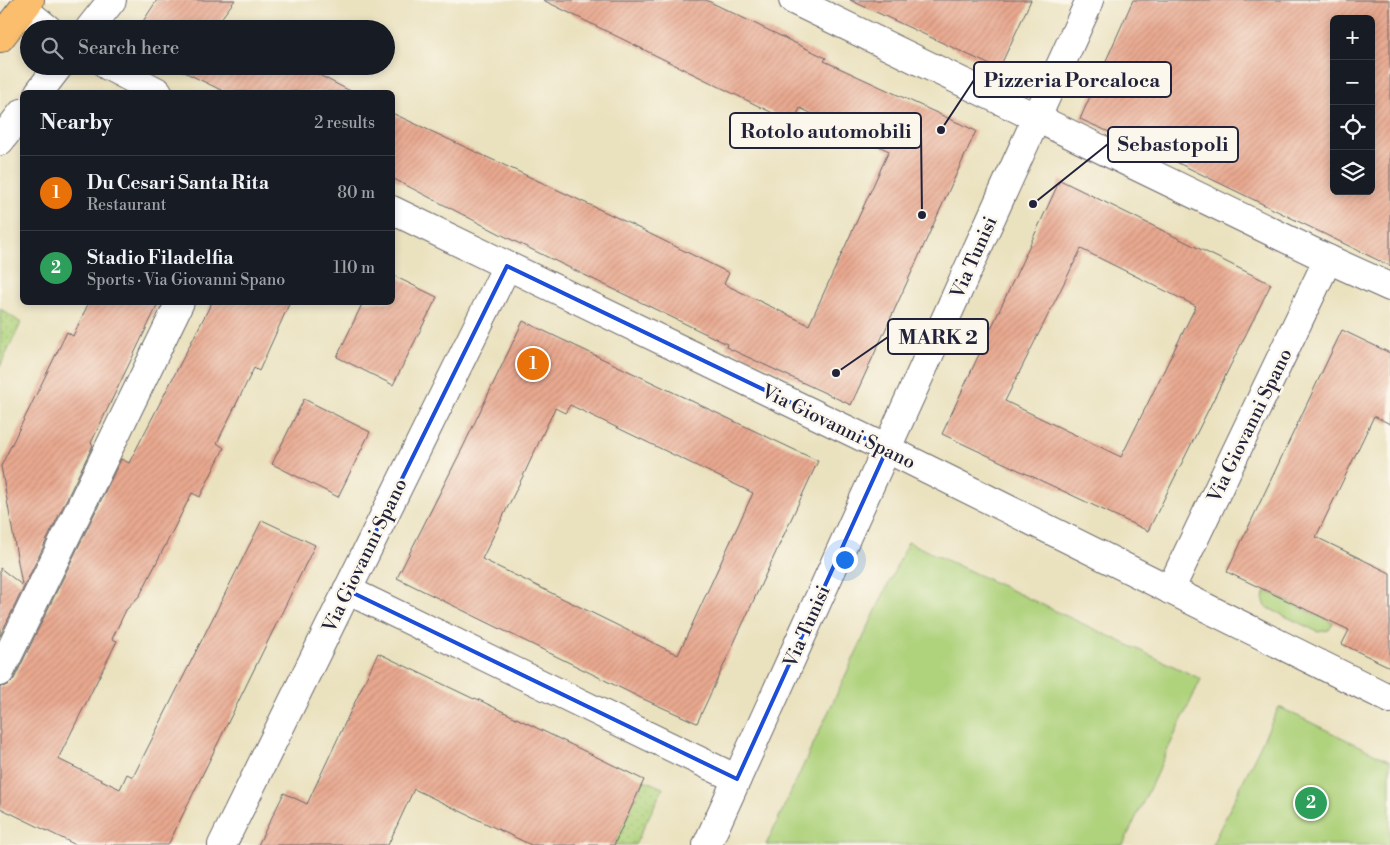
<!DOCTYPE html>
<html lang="en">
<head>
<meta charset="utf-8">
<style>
	body { margin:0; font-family:"Libre Bodoni",serif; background:#242831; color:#f1f3f6 }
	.controls { position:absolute; right:15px; top:15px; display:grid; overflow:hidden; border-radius:8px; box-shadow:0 2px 8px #0003 }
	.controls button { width:45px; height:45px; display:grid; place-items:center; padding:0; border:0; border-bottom:1px solid #363941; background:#171b24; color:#f1f3f6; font:25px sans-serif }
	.you { position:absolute; left:844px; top:559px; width:18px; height:18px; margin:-12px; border:4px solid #fff; border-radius:50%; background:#1a73e8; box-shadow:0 0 0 8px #1a73e833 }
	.badge { display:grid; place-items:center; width:32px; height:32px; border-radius:50%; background:#d1495b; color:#fff; font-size:16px; font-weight:700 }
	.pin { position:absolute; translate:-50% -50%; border:2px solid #fff; box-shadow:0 1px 5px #0006 }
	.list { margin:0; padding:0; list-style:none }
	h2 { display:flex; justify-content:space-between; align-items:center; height:65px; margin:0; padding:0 20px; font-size:21px }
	h2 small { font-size:16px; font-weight:400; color:#9ea1a6 }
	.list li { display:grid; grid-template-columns:32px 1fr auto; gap:15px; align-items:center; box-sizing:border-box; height:75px; padding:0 20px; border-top:1px solid #363941 }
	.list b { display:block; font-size:19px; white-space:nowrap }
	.list p { margin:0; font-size:16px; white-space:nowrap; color:#9ea1a6 }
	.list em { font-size:16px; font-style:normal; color:#9ea1a6 }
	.icon { flex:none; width:28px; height:28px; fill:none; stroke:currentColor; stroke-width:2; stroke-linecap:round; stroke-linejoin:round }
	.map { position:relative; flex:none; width:1390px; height:845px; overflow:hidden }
	.search { position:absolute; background:#171b24; box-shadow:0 2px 8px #0003; left:20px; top:20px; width:375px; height:55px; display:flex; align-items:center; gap:12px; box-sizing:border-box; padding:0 18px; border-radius:28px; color:#9ea1a6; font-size:19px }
	.panel { position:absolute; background:#171b24; box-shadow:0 2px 8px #0003; left:20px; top:90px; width:375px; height:215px; border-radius:8px }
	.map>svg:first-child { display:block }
	.grass { fill:url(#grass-dots); stroke:#687a5b }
	.garden { fill:#afd27b; stroke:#687a5b }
	.building { fill:url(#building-hatch); fill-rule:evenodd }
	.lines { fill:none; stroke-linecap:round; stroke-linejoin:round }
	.minor-casing { stroke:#686569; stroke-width:30 }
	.major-casing { stroke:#686569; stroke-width:30 }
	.minor { stroke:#fff; stroke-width:28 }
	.major { stroke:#fabe6d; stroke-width:28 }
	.marked { fill:none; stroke:#1d4ed8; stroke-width:4; stroke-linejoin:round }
	.labels { text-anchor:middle; stroke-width:5; stroke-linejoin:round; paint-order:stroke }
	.street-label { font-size:19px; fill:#22223b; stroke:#fbf7ec }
	.leader { fill:none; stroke:#22223b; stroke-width:2 }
	.callout-dot { fill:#22223b; stroke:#fbf7ec; stroke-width:2 }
	.callout { fill:#fbf7ec; stroke:#22223b; stroke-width:2 }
	.callout-label { font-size:20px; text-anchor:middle; font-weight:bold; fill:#22223b }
</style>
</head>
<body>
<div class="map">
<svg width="1390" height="845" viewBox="0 0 1390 845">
	<defs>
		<pattern id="grass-dots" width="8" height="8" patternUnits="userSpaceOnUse" patternTransform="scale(1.25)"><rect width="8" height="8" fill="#afd27b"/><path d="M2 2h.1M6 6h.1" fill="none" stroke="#96b46b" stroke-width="1.8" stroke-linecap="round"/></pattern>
		<pattern id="building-hatch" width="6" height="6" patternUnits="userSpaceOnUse" patternTransform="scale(1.25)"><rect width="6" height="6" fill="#e8a88f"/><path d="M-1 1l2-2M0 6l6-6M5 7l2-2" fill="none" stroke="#c7907c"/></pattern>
	</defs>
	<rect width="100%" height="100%" fill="#fbf7ec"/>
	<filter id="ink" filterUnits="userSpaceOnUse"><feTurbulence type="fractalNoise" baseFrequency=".02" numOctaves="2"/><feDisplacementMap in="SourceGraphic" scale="10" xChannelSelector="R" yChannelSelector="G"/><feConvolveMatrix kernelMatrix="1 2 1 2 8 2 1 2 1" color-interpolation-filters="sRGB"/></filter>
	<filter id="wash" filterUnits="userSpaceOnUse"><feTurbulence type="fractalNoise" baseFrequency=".0096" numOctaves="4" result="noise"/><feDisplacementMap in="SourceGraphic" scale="20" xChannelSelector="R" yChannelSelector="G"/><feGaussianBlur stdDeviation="1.12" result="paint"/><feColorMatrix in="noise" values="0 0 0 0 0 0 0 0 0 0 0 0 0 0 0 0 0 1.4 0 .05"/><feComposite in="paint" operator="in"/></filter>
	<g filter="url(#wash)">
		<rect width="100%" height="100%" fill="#eae1be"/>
		<!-- grass -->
		<g class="grass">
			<path d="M 1,309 L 21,323 L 0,367 L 0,310 Z"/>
			<path d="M 644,780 L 663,788 L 635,845 L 614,845 Z"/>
		</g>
		<!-- garden -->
		<g class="garden">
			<path d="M 908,542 L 1201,679 L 1123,845 L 766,845 Z"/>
			<path d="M 1266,591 L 1333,623 L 1329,630 L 1318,632 L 1266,607 L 1263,598 Z"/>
			<path d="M 1279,707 L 1390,761 L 1390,845 L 1212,845 Z"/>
		</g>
		<g id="blocks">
			<!-- building -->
			<g class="building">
				<path d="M 157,0 L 235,0 L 220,20 L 229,29 L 138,29 Z"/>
				<path d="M 543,0 L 706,0 L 826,58 L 824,61 L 976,131 L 851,405 L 726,347 L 727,344 L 508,238 L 392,178 L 392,113 L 618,218 L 729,273 L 724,284 L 809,325 L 889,151 L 800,108 L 793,123 Z"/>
				<path d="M 850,0 L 1031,0 L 999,69 Z"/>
				<path d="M 1133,0 L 1390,0 L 1390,266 L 1170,159 L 1080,119 ZM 1334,19 L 1371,19 L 1371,191 L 1334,191 Z"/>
				<path d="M 172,66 L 302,66 L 352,92 L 225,92 Z"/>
				<path d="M 1060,180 L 1271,284 L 1148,531 L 942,434 ZM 1081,249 L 1196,306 L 1121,457 L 1005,401 Z"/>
				<path d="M 392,275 L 437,297 L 393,385 L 337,357 L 363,302 L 392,302 Z"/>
				<path d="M 89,302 L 159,302 L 91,443 L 93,445 L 0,636 L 0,568 L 22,585 L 1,466 L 67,332 L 73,336 Z"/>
				<path d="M 212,302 L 290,302 L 259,371 L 254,368 L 217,443 L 224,448 L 200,497 L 192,493 L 140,595 L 126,610 L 112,639 L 117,641 L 58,759 L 120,789 L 127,774 L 133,777 L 262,520 L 315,545 L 168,845 L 76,845 L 0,808 L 0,687 L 8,685 L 14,679 L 121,459 L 129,463 Z"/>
				<path d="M 523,321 L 818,461 L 697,723 L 641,698 L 397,578 L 464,445 ZM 570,405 L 753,493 L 678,655 L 482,559 L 525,472 L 555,408 L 565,413 Z"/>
				<path d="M 1342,330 L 1390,353 L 1390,424 L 1374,416 L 1316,537 L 1390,573 L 1390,667 L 1342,644 L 1349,630 L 1227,572 Z"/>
				<path d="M 304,399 L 370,432 L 338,497 L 272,464 Z"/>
				<path d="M 378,653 L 474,699 L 475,698 L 644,780 L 614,845 L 531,845 L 414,789 L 388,845 L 258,845 L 284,793 L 307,804 Z"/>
			</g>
		</g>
	</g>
	<g filter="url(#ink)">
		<use href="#blocks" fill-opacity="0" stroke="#686569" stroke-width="1"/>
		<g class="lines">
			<defs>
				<g id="minor">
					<path d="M 793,0 L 1328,259 L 1390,287"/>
					<path d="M 23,9 L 48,29"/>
					<path d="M 89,29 L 112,0"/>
					<path d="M 108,66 L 158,92"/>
					<path d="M 39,92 L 59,66"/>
					<path d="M 0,141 L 22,113"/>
					<path d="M 392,210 L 887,449 L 1390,699"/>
					<path d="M 347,590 L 737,779"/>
					<path d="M 1170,590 L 1328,259"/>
					<path d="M 0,672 L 180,302"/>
					<path d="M 222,845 L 507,266"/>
					<path d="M 707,845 L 1090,0"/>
				</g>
				<path id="major" d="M 0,38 L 30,0"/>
			</defs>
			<!-- minor casing -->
			<use href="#minor" class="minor-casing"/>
			<!-- major casing -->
			<use href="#major" class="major-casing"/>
			<!-- minor -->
			<use href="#minor" class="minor"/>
			<!-- major -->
			<use href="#major" class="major"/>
		</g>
	</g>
	<!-- marked area -->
	<path class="marked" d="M 507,266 L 887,449 L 737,779 L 347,590 Z"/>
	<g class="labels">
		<!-- street labels -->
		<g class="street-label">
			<text transform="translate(973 257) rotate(-66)" y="7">Via Tunisi</text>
			<text transform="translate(1249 425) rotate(-64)" y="7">Via Giovanni Spano</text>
			<text transform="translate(839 426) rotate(26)" y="7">Via Giovanni Spano</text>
			<text transform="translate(364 555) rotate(-64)" y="7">Via Giovanni Spano</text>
			<text transform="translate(806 626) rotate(-66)" y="7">Via Tunisi</text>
		</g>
	</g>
	<!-- callouts -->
	<path class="leader" d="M941 130L974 80M922 215L921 131M1033 204L1108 144M836 373L888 337"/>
	<g class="callout-dot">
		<circle cx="941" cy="130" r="5"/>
		<circle cx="922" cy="215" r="5"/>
		<circle cx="1033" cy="204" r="5"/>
		<circle cx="836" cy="373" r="5"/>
	</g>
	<g class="callout">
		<rect x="974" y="62" width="197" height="35" rx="5"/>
		<rect x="730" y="113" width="191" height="35" rx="5"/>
		<rect x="1108" y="127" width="130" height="35" rx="5"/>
		<rect x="888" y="319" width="100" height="35" rx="5"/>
	</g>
	<g class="callout-label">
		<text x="1072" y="87">Pizzeria Porcaloca</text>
		<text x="826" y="138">Rotolo automobili</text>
		<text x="1173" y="151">Sebastopoli</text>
		<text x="938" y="344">MARK 2</text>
	</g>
</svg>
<div class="controls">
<button>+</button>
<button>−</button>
<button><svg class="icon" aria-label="locate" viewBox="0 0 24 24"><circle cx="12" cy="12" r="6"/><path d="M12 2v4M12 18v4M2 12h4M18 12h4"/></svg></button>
<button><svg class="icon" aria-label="layers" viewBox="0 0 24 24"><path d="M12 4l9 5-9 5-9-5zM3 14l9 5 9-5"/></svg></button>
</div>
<div class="you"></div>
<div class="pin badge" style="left:533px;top:364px;background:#e8710a">1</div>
<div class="pin badge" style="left:1311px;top:803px;background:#2e9e5b">2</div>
<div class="search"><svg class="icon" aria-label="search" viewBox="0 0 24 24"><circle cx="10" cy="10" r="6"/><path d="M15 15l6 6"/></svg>Search here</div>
<section class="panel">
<h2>Nearby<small>2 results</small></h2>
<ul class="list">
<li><span class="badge" style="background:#e8710a">1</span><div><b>Du Cesari Santa Rita</b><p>Restaurant</p></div><em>80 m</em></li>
<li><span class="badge" style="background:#2e9e5b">2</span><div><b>Stadio Filadelfia</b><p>Sports · Via Giovanni Spano</p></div><em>110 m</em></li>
</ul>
</section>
</div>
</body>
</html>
